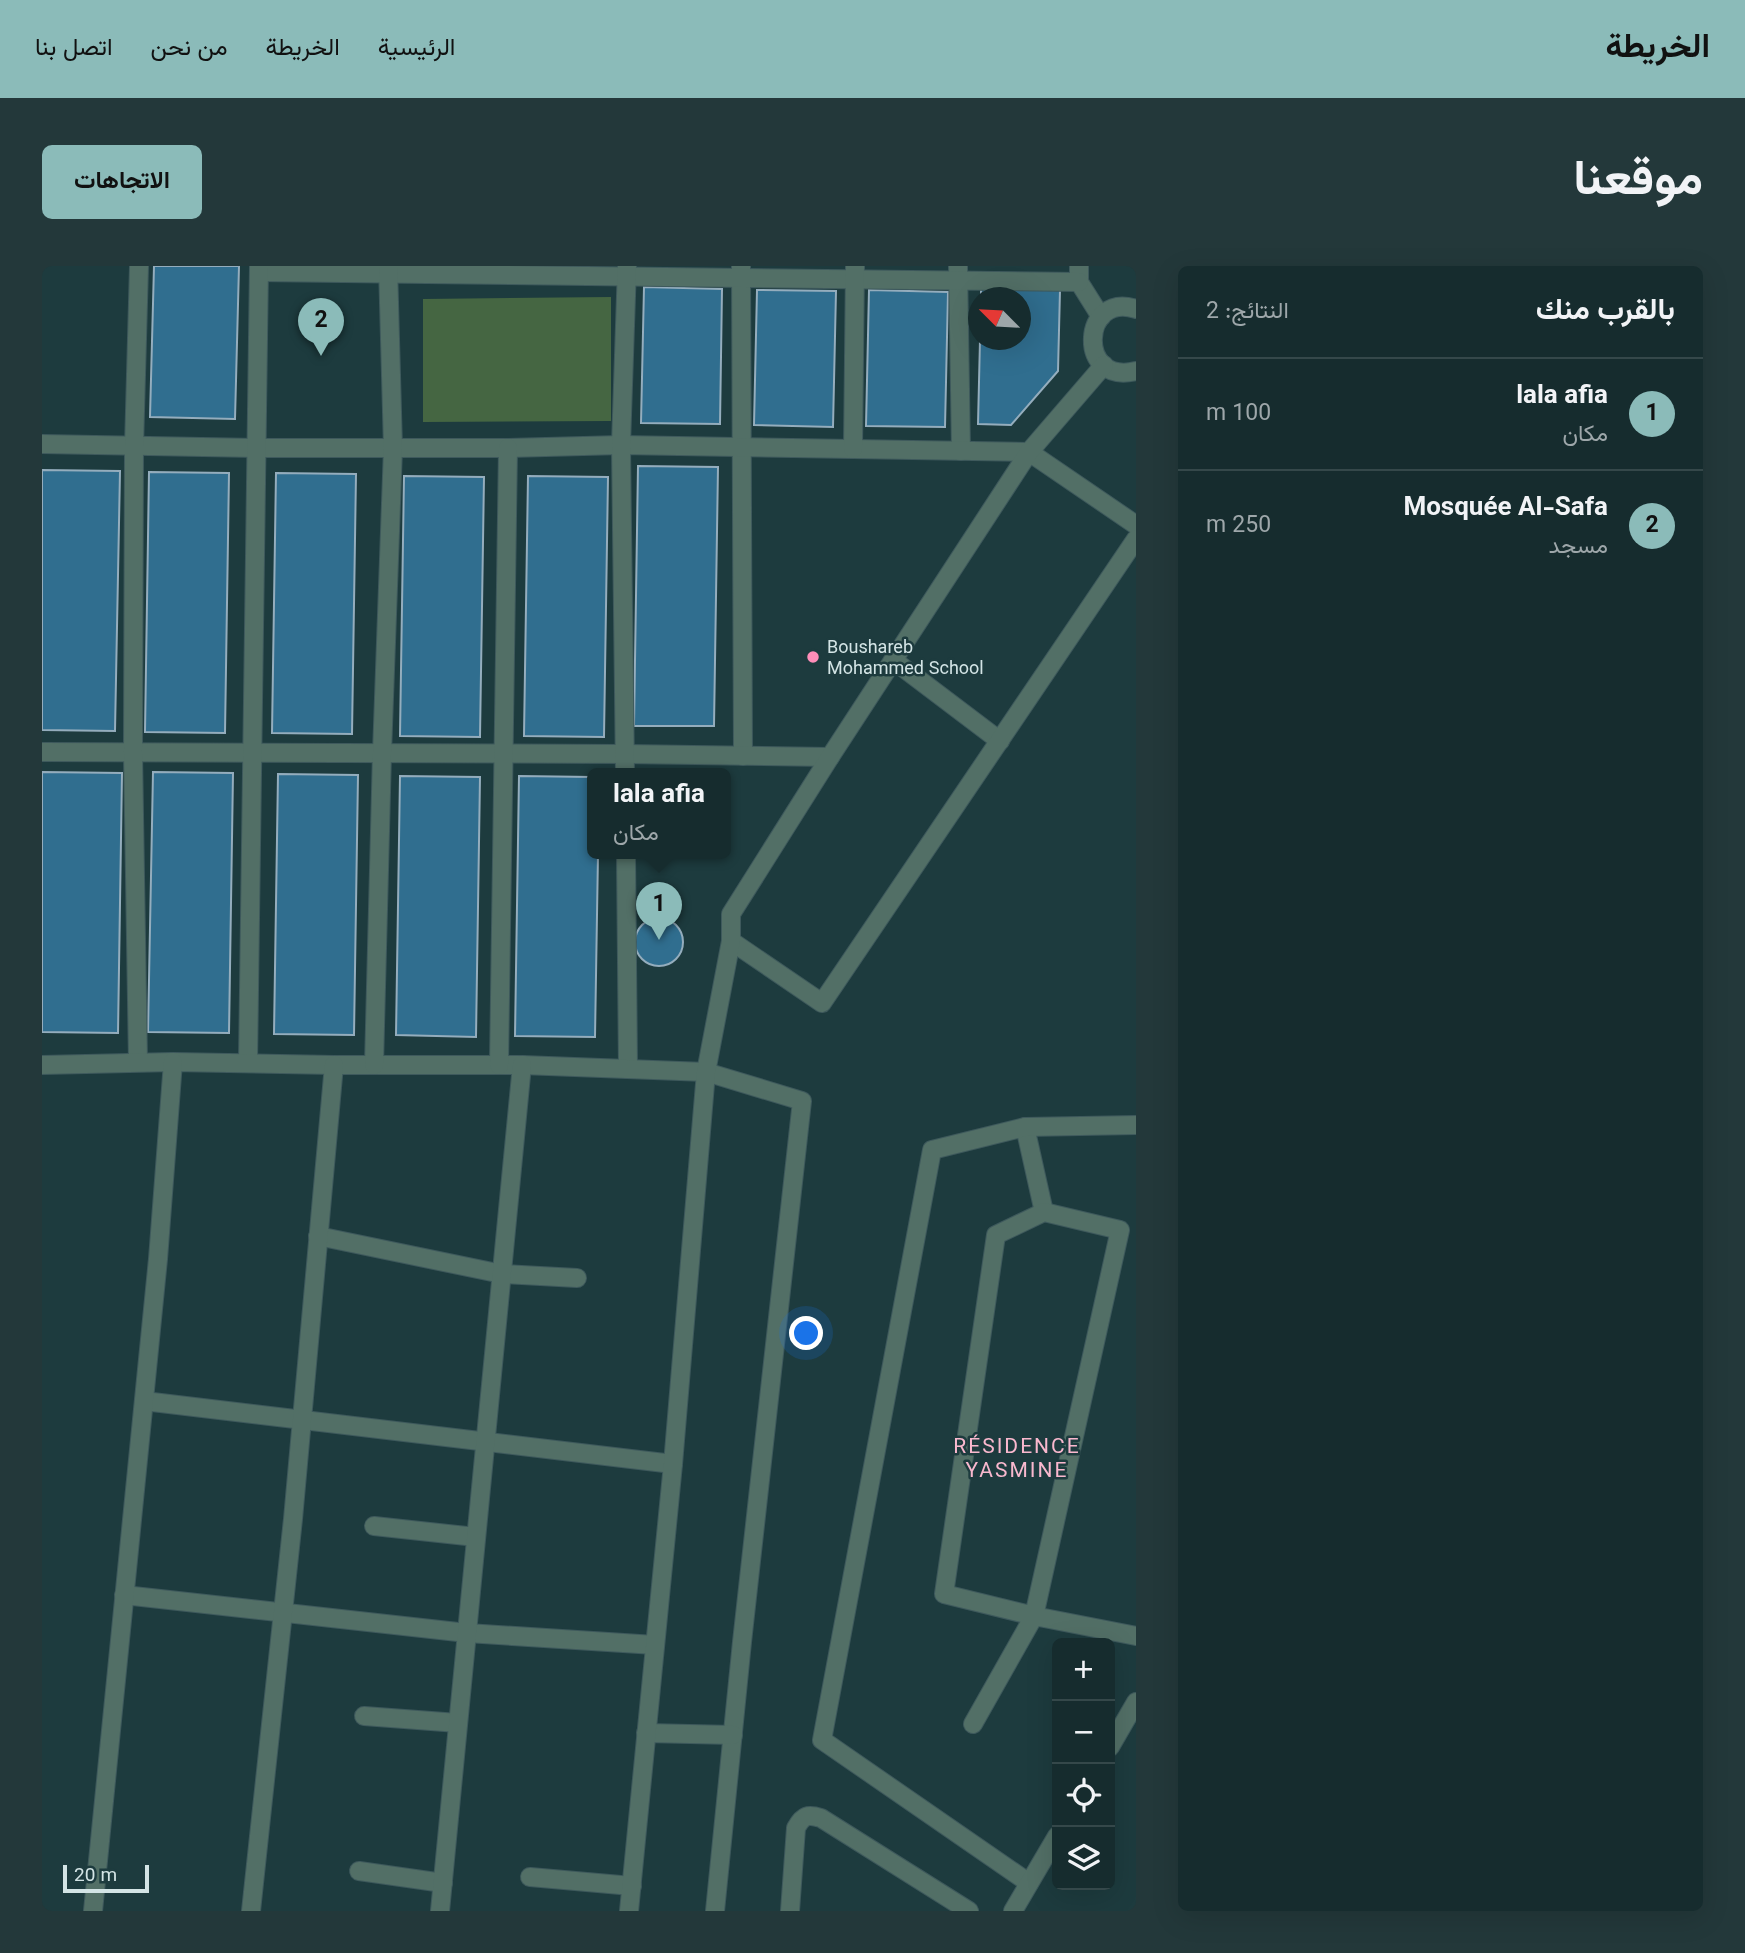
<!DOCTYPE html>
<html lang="ar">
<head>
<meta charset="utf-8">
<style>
	body { margin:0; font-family:Georgia,Vazirmatn,serif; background:#23383a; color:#f1f3f6; direction:rtl }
	.controls { position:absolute; right:21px; bottom:21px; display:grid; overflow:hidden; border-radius:10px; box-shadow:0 7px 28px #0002 }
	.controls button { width:63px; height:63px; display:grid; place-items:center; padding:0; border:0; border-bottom:2px solid #35484a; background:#162c2e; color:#f1f3f6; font:35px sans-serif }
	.compass { position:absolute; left:926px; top:21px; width:63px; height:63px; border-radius:50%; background:#162c2e; box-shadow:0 7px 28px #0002; rotate:294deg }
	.scale { position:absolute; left:21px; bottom:18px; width:86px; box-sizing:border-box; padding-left:7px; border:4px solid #d3e4e5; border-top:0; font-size:19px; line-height:24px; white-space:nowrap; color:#d3e4e5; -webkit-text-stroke:5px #1d3b3e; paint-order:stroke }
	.you { position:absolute; left:765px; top:1068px; width:24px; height:24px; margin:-18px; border:5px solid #fff; border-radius:50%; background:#1a73e8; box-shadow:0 0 0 10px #1a73e833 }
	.badge { display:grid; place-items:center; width:46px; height:46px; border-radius:50%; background:#8bbbb9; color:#111; font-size:23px; font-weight:700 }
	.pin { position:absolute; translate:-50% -58px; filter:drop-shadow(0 2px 4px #0008) }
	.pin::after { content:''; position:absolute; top:37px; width:24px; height:21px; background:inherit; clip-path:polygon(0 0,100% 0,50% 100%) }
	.popup { position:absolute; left:545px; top:502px; width:144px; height:91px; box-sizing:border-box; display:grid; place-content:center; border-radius:10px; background:#162c2e; filter:drop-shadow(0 2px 5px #0005); font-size:23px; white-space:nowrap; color:#9ea7aa }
	.popup b { font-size:26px; color:#f1f3f6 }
	.popup::after { content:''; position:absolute; left:50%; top:100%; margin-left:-14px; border:14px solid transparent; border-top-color:#162c2e }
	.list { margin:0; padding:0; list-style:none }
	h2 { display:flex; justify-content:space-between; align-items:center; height:91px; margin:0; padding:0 28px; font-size:30px }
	h2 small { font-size:23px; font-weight:400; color:#9ea7aa }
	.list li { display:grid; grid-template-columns:46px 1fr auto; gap:21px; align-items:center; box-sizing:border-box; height:112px; padding:0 28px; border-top:2px solid #35484a }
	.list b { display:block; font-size:26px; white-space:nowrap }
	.list p { margin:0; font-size:23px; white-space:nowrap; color:#9ea7aa }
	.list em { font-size:23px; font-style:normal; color:#9ea7aa }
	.icon { flex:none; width:38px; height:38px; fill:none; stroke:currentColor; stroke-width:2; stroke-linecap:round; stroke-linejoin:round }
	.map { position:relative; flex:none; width:1094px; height:1645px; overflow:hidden; direction:ltr; border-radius:10px }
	header { display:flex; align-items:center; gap:42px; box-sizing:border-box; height:98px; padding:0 35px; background:#8bbbb9; color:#111 }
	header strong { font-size:33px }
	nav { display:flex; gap:38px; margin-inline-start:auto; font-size:24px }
	.intro { display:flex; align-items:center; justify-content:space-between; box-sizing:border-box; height:168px; padding:0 42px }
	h1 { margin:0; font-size:49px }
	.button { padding:18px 32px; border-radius:10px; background:#8bbbb9; color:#111; font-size:24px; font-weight:700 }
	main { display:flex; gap:42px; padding:0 42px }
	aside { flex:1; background:#162c2e; border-radius:10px; box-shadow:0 7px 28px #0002 }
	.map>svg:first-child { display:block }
	.green { fill:#456642 }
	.building { fill:#306e8f; stroke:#94adbd; stroke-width:2 }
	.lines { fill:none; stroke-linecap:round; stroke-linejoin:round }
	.minor-casing { stroke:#3e595c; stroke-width:20 }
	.minor { stroke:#526f66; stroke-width:18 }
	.poi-dot { fill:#ff8eb9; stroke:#1d3b3e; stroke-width:2.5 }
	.labels { text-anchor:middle; stroke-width:5; stroke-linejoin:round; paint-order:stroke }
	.poi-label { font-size:18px; fill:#d3e4e5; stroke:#1d3b3e; text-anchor:start }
	.quarter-label { font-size:21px; letter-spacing:2px; fill:#f9b8ce; stroke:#1d3b3e }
</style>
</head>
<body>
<header>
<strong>الخريطة</strong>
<nav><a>الرئيسية</a><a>الخريطة</a><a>من نحن</a><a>اتصل بنا</a></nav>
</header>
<div class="intro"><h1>موقعنا</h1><a class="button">الاتجاهات</a></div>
<main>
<aside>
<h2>بالقرب منك<small>النتائج: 2</small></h2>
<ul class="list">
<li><span class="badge">1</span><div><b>lala afia</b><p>مكان</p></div><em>100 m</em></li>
<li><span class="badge">2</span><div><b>Mosquée Al-Safa</b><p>مسجد</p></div><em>250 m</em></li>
</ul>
</aside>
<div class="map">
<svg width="1094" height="1645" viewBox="0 0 1094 1645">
	<rect width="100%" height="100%" fill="#1d3b3e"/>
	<!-- green -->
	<path class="green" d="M 569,31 L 569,155 L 381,156 L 381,33 Z"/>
	<!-- building -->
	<g class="building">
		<path d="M 112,0 L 197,0 L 193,153 L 108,151 Z"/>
		<path d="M 602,21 L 680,23 L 678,158 L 599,157 Z"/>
		<path d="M 939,23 L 1018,24 L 1016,105 L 969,159 L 936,158 L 938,74 L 978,74 L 978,32 L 939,32 Z"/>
		<path d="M 715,24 L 794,25 L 791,161 L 712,159 Z"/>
		<path d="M 827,24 L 906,26 L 903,161 L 824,160 Z"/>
		<path d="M 596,200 L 676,201 L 672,460 L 592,460 Z"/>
		<path d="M 0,204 L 78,205 L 73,465 L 0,464 Z"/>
		<path d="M 107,206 L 187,207 L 183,467 L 103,466 Z"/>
		<path d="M 234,207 L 314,208 L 310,468 L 230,467 Z"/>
		<path d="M 362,210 L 442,211 L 438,471 L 358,470 Z"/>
		<path d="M 486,210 L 566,211 L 562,471 L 482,470 Z"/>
		<path d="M 0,506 L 80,507 L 76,767 L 0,766 Z"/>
		<path d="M 111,506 L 191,507 L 187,767 L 106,766 Z"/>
		<path d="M 236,508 L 316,509 L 312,769 L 232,768 Z"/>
		<path d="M 358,510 L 438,511 L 434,771 L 354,769 Z"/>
		<path d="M 477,510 L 550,511 L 550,588 L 556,588 L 553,771 L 473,770 Z"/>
		<circle cx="617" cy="676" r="24"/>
	</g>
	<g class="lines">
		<defs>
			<g id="minor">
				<path d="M 699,0 L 701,490"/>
				<path d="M 916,0 L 919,185"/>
				<path d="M 1037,0 L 1037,16 L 1059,51"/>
				<path d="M 217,6 L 1037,16"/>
				<path d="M 1094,43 C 1039,25 1034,120 1094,105"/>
				<path d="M 0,178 L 215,182 L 466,182 L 579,179 L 987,186 L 1094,259"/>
				<path d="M 811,183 L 813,0"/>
				<path d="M 851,394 L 958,475"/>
				<path d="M 0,486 L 583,488 L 788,491"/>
				<path d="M 583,508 L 579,179 L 585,0"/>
				<path d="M 584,588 L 586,803"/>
				<path d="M 689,675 L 780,737 L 1094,273"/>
				<path d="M 96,796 L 91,487 L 92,181 L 97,0"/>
				<path d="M 206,797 L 217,0"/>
				<path d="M 0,799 L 131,796 L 292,799 L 480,799 L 664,806 L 760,835 L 700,1376 L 673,1645"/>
				<path d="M 332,799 L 340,487 L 351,182 L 346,0"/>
				<path d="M 457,799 L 466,182"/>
				<path d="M 983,861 L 1002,946"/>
				<path d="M 276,970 L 460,1008 L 535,1012"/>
				<path d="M 102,1135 L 631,1198"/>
				<path d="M 332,1260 L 434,1271"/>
				<path d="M 82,1329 L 425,1367 L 613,1379"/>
				<path d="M 322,1450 L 416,1457"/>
				<path d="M 931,1458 L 992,1350 L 1078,964 L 1002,946 L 954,969 L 902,1328 L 992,1350 L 1094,1370"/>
				<path d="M 604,1467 L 691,1469"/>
				<path d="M 1068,1481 L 1094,1436"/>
				<path d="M 317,1605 L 401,1617"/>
				<path d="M 488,1611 L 590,1620"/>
				<path d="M 987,1617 L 780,1474 L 890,884 L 983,861 L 1094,859"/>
				<path d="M 51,1645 L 116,993 L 131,796"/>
				<path d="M 209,1645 L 251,1253 L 292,799"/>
				<path d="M 398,1645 L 480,799"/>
				<path d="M 587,1645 L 631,1198 L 664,806 L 689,675 L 689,648 L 788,491 L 987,186 L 1062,99"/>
				<path d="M 748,1645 L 754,1562 C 761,1549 766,1548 779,1552 L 927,1645"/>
				<path d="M 971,1645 L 1015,1570"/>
			</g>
		</defs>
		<!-- minor casing -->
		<use href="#minor" class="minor-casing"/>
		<!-- minor -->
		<use href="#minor" class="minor"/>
	</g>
	<!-- markers -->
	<circle class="poi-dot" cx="771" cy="391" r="7"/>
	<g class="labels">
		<!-- poi labels -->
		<g class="poi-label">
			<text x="785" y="387">Boushareb<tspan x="785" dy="21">Mohammed School</tspan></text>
		</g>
		<!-- quarter labels -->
		<g class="quarter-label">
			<text x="975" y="1187">RÉSIDENCE<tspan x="975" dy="24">YASMINE</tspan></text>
		</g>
	</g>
</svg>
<div class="controls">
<button>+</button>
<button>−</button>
<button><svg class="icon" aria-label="locate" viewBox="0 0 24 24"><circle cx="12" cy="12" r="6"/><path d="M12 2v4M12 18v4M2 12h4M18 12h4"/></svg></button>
<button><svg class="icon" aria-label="layers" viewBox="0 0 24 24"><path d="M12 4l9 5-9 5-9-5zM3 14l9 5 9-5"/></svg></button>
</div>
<svg class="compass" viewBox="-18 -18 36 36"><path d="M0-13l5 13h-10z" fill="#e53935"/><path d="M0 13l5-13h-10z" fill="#9ea7aa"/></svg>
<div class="scale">20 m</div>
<div class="you"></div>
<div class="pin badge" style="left:617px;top:674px">1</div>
<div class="popup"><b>lala afia</b>مكان</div>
<div class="pin badge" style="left:279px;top:90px">2</div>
</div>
</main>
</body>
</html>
